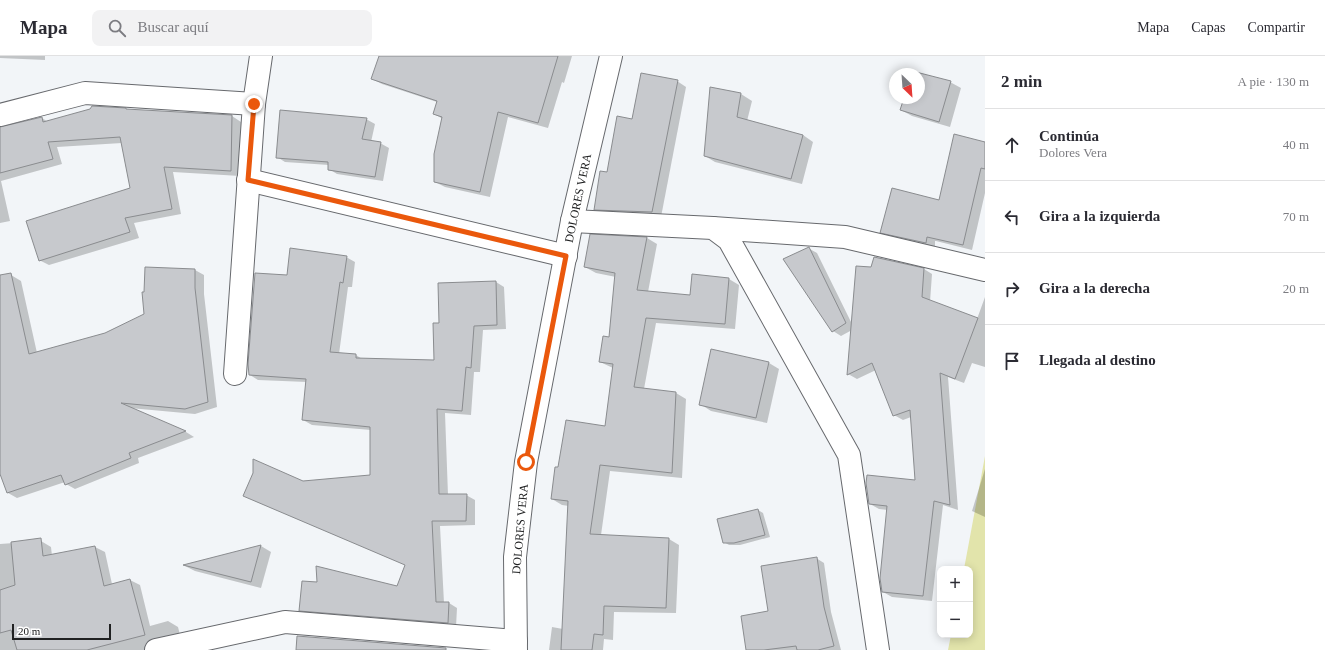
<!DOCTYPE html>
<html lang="es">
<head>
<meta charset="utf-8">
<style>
	body { margin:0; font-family:"Times New Roman",serif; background:#f2f2f3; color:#2b2b33 }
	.controls { position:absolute; right:12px; bottom:12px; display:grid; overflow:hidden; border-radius:8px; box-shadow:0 2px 10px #0003 }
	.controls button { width:36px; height:36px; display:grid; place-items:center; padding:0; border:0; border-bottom:1px solid #e1e1e2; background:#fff; color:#2b2b33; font:20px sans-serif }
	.compass { position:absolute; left:889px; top:12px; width:36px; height:36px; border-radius:50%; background:#fff; box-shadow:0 2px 10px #0003; rotate:155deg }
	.scale { position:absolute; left:12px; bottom:10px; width:99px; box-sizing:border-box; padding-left:4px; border:2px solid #202122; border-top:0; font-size:11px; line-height:14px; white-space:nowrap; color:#202122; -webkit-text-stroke:3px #fff; paint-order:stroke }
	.stop { position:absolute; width:12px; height:12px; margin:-9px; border:3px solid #ea580c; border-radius:50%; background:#fff }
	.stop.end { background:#ea580c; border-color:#fff; box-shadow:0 1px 4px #0008 }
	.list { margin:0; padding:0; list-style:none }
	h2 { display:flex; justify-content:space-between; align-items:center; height:52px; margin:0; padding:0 16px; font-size:17px }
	h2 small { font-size:13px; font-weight:400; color:#7c7c81 }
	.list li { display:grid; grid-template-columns:26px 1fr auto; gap:12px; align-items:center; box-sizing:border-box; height:72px; padding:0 16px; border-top:1px solid #e1e1e2 }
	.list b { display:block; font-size:15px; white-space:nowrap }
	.list p { margin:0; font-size:13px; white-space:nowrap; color:#7c7c81 }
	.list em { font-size:13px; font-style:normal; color:#7c7c81 }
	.icon { flex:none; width:22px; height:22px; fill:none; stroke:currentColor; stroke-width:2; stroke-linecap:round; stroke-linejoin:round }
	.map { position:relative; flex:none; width:985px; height:594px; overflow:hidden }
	header { display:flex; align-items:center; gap:24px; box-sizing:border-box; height:56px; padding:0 20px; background:#fff; border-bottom:1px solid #e1e1e2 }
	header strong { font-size:19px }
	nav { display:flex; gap:22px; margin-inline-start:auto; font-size:14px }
	.search { width:280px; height:36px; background:#f2f2f3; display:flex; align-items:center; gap:10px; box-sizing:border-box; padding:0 14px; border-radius:8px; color:#7c7c81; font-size:15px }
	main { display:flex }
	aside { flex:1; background:#fff }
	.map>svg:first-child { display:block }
	.green { fill:#e2e4ab }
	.shadow { fill:#0003 }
	.building { fill:#c7c9cd; stroke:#8a8c8f }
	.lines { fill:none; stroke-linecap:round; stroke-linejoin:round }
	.minor-casing { stroke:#67696d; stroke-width:24 }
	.minor { stroke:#fff; stroke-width:22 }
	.route { stroke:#ea580c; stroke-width:5 }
	.labels { text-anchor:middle; stroke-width:3; stroke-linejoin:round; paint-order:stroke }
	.street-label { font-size:12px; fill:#202122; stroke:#fff }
</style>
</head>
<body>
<header>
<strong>Mapa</strong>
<div class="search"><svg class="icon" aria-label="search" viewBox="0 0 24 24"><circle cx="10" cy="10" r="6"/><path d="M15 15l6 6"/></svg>Buscar aquí</div>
<nav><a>Mapa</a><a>Capas</a><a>Compartir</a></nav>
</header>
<main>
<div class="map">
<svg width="985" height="594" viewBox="0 0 985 594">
	<rect width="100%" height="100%" fill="#f2f5f8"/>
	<!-- green -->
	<path class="green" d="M 985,400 L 985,594 L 948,594 L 951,579 L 970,579 L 970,513 L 964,513 Z"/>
	<!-- shadow -->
	<g class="shadow">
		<path d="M 0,0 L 45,0 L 45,4 L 0,2 Z"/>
		<path d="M 380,0 L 572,0 L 564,27 L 562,26 L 548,72 L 508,61 L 490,141 L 445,131 L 435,126 L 443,63 L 434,58 L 437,46 L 382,28 L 372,23 Z"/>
		<path d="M 912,16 L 950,26 L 961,32 L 950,71 L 912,60 L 901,54 L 905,42 L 919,42 L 919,18 L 912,18 Z"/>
		<path d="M 677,25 L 686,31 L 661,161 L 604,158 L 595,153 L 608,118 L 632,64 Z"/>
		<path d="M 711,32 L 741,38 L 752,45 L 747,65 L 803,79 L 813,86 L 802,128 L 715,106 L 705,100 Z"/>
		<path d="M 232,60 L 241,66 L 240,120 L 173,116 L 181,158 L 134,167 L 139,182 L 49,209 L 39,204 L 131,132 L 122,87 L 57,91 L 62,108 L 1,125 L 10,165 L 0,167 L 0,73 L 42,62 L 48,66 Z"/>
		<path d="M 366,63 L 375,68 L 371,86 L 380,87 L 389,92 L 383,125 L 337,118 L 329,113 L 329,109 L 285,106 L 277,101 Z"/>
		<path d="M 985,87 L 985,137 L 972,194 L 936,185 L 935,185 L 935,192 L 890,181 L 882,176 L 940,145 Z"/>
		<path d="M 591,179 L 647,182 L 657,188 L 648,236 L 691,240 L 729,223 L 739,229 L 735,273 L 656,267 L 644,333 L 676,337 L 686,343 L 682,422 L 610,415 L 601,479 L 669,483 L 679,489 L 676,557 L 614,556 L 613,584 L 604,583 L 603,594 L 549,594 L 552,571 L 563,573 L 569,450 L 562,449 L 552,443 L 559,412 L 606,371 L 613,312 L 600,306 L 610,283 L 616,221 L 596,217 L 585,211 Z"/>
		<path d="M 808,192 L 817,197 L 852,268 L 924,213 L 932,218 L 930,246 L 977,263 L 985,241 L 985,311 L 972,307 L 964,327 L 948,321 L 958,454 L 943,449 L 932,545 L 892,541 L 883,536 L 888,454 L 879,453 L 870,448 L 916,425 L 911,361 L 903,364 L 894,359 L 876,314 L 857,323 L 848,318 L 852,274 L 841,280 L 833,275 Z"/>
		<path d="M 346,201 L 355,206 L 352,231 L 348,231 L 339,298 L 356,299 L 362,303 L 435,305 L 440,268 L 496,226 L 504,231 L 506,273 L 483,274 L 480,316 L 474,316 L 471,359 L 445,357 L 448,439 L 466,439 L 475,444 L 475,469 L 440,470 L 444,547 L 449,547 L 457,552 L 456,571 L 388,566 L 381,561 L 419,546 L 406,509 L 253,444 L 303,426 L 371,420 L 371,374 L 312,369 L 303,364 L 307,326 L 258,324 L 250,319 L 288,220 Z"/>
		<path d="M 195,214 L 204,219 L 204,238 L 217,351 L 195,358 L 130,352 L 186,376 L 194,381 L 138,402 L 139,407 L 75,433 L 66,428 L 65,426 L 17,442 L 8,437 L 0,414 L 0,223 L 11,219 L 21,225 L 37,297 L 106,278 L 145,259 Z"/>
		<path d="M 769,307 L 779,313 L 767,367 L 711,355 L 700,348 Z"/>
		<path d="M 985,413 L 985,461 L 972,455 Z"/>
		<path d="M 758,454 L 763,457 L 770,481 L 740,489 L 729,489 L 724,486 Z"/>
		<path d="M 41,485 L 51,491 L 52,500 L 95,491 L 105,496 L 112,528 L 130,524 L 140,529 L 150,570 L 168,565 L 178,571 L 181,583 L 155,594 L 0,594 L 0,488 Z"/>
		<path d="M 261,490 L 271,496 L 261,532 L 195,515 L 185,510 Z"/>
		<path d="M 816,502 L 824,507 L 831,556 L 841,594 L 747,594 L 769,556 Z"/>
	</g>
	<!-- building -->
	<g class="building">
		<path d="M 379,0 L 558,0 L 538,67 L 498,56 L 480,136 L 434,126 L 434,98 L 442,61 L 433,58 L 437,45 L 371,23 Z"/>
		<path d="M 912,15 L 951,25 L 939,66 L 900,54 L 904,42 L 919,42 L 919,18 L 911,18 Z"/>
		<path d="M 641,17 L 678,24 L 652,156 L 594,154 L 600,115 L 607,116 L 617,60 L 632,63 Z"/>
		<path d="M 710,31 L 741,37 L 737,61 L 803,79 L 791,123 L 704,100 Z"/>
		<path d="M 92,50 L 126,52 L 126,53 L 232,59 L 231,115 L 164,111 L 172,153 L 125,162 L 130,176 L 39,205 L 26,165 L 130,132 L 120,81 L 48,86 L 53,103 L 0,117 L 0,71 L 42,61 L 43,66 L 90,53 Z"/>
		<path d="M 280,54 L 367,62 L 362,83 L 381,86 L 375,121 L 328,114 L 328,106 L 276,102 Z"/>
		<path d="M 954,78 L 985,86 L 985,113 L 981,112 L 963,189 L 927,181 L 926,187 L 880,177 L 892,132 L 939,144 Z"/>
		<path d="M 590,178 L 647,181 L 637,234 L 690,239 L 692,218 L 729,222 L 725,268 L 646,262 L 634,331 L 676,336 L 672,417 L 600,409 L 590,478 L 669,482 L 666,552 L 604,550 L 603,579 L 594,578 L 592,594 L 561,594 L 568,445 L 551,443 L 555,411 L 558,411 L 566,364 L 605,370 L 613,308 L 599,306 L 603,280 L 609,281 L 615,217 L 584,211 Z"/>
		<path d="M 809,191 L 846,267 L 832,276 L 783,203 Z"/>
		<path d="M 290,192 L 347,200 L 343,227 L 340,226 L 330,296 L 356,298 L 356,302 L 434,304 L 433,267 L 439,267 L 438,227 L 496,225 L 497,269 L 474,270 L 471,312 L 466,311 L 462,355 L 437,353 L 439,438 L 467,438 L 466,465 L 432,465 L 436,546 L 449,546 L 448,567 L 299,555 L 302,525 L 317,526 L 316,510 L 397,530 L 405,509 L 243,440 L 253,417 L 253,403 L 303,425 L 370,419 L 370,371 L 302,364 L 306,323 L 249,319 L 248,308 L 255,217 L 287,219 Z"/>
		<path d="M 874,201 L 924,212 L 922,241 L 978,262 L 955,323 L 940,317 L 950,449 L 934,445 L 923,540 L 882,536 L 880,522 L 887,450 L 869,448 L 866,427 L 867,419 L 915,424 L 910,354 L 893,360 L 872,307 L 847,319 L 856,210 L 871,211 Z"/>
		<path d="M 145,211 L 195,213 L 195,232 L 208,346 L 185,353 L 121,347 L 186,375 L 129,397 L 131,402 L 65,429 L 61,419 L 7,437 L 0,418 L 0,219 L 11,217 L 29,298 L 105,277 L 144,258 L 142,236 L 144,236 Z"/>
		<path d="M 711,293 L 769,306 L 756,362 L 699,349 Z"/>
		<path d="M 758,453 L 765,479 L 734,487 L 723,487 L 717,463 Z"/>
		<path d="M 41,482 L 43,500 L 95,490 L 104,530 L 130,523 L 145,579 L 87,594 L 17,594 L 11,574 L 0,577 L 0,534 L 15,529 L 11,486 Z"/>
		<path d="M 261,489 L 251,526 L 183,509 Z"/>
		<path d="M 817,501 L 824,551 L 834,590 L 818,594 L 797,594 L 796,590 L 764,594 L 746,594 L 741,560 L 768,555 L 761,510 Z"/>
		<path d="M 297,580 L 446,592 L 446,594 L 296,594 Z"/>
	</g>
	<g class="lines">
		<defs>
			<g id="minor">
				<path d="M 0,59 L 85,37 L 254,48"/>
				<path d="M 248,124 L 566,200"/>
				<path d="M 572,165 L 713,172 L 729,184 L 849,399 L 878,594"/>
				<path d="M 713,172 L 845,181 L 985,214"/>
				<path d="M 235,318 L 254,48 L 261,0"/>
				<path d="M 156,594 L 285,566 L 516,585"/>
				<path d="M 516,594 L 515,501 L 526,406 L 572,165 L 611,0"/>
			</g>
		</defs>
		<!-- minor casing -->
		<use href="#minor" class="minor-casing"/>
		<!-- minor -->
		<use href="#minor" class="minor"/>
	</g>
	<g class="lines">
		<!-- route -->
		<path class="route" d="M 254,48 L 248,124 L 566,200 L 526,406"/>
	</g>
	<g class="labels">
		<!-- street labels -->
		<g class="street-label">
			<text transform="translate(578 142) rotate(-78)" y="4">DOLORES VERA</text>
			<text transform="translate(520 473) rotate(-85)" y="4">DOLORES VERA</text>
		</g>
	</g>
</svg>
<div class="controls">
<button>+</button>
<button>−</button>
</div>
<svg class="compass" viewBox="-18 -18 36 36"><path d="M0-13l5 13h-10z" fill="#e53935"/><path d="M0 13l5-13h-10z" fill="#7c7c81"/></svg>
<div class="scale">20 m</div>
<div class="stop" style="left:526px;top:406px"></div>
<div class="stop end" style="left:254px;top:48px"></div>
</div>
<aside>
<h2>2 min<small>A pie · 130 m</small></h2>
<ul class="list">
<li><svg class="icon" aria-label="ahead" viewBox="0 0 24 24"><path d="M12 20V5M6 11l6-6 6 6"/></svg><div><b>Continúa</b><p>Dolores Vera</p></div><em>40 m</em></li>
<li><svg class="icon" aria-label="left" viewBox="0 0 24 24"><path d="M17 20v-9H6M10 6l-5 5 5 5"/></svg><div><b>Gira a la izquierda</b></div><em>70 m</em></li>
<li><svg class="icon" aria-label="right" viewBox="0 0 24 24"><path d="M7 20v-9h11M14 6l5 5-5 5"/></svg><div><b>Gira a la derecha</b></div><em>20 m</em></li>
<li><svg class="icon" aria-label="arrive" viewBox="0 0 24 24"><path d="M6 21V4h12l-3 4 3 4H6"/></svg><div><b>Llegada al destino</b></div></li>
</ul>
</aside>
</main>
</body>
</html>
